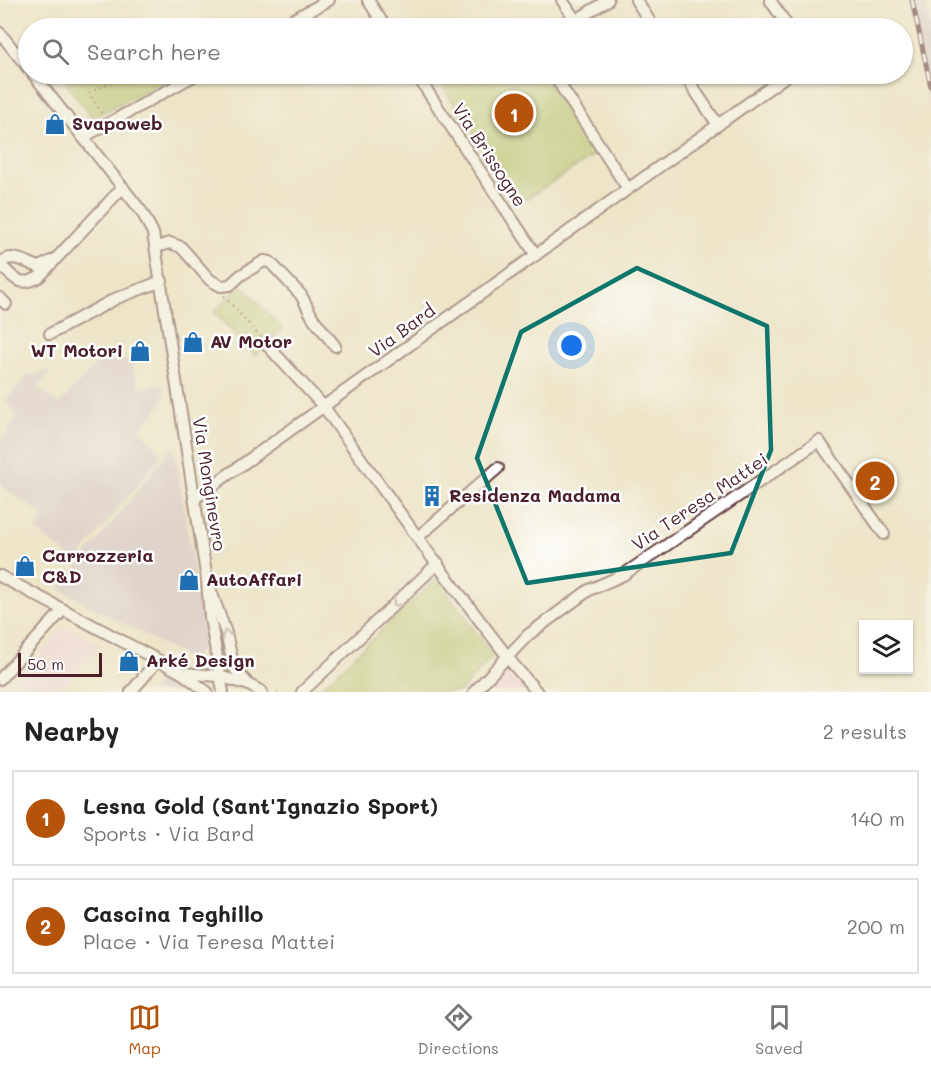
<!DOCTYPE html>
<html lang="en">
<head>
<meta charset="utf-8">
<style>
	body { margin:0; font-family:Mali,sans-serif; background:#f2f2f2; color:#222 }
	.controls { position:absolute; right:18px; bottom:18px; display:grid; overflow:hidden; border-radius:0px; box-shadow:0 2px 4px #0004 }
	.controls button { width:54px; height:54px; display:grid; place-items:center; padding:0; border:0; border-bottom:2px solid #e0e0e0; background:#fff; color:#222; font:30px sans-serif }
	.scale { position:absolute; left:18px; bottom:15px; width:84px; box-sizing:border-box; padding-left:6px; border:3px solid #4a1f2b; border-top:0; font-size:16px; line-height:21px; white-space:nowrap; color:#4a1f2b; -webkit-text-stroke:4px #fff; paint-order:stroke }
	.you { position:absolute; left:572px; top:346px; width:21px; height:21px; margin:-15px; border:4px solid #fff; border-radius:50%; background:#1a73e8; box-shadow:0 0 0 9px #1a73e833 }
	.badge { display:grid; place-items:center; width:39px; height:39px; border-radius:50%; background:#b45309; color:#fff; font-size:20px; font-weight:700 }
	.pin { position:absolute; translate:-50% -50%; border:3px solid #fff; box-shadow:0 2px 6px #0006 }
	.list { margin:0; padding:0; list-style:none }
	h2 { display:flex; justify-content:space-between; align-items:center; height:78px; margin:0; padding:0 24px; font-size:26px }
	h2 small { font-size:20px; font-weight:400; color:#767676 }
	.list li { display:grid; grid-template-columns:39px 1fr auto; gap:18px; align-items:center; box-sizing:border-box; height:96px; margin:0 12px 12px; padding:0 12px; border:2px solid #e0e0e0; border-radius:0px }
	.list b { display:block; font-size:22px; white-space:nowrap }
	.list p { margin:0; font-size:20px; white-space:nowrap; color:#767676 }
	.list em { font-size:20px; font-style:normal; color:#767676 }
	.icon { flex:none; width:33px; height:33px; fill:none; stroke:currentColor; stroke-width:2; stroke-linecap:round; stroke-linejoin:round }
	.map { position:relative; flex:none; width:931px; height:692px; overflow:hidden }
	.search { position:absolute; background:#fff; box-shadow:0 2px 4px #0004; left:18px; right:18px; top:18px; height:66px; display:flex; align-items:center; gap:15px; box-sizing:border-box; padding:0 21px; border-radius:33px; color:#767676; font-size:22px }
	.sheet { height:294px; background:#fff }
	nav { display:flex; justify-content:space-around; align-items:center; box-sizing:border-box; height:84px; border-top:2px solid #e0e0e0; background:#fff; font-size:16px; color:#767676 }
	nav a { display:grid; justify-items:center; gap:3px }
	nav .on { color:#b45309 }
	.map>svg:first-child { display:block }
	.built { fill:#f2cfe0 }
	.industrial { fill:#cfbdcf }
	.green { fill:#acbc5f; stroke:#7b6e45; stroke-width:1.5 }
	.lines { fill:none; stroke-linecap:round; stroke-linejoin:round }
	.minor-casing { stroke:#623d43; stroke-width:14 }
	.path { stroke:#623d43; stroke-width:2; stroke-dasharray:1.5 4.5; stroke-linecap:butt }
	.minor { stroke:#fff; stroke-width:10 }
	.rail-casing { stroke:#4a1f2b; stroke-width:5 }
	.rail { stroke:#fff; stroke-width:3; stroke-dasharray:9; stroke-linecap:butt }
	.oneway { stroke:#ae9aa0 }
	.marked { fill:none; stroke:#0f766e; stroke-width:4.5; stroke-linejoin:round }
	.labels { text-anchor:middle; stroke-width:5; stroke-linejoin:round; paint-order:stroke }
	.poi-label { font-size:18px; font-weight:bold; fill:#4a1f2b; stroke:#fff; text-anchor:start }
	.street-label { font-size:18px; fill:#4a1f2b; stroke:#fff }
</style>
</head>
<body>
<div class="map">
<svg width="931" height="692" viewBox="0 0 931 692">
	<rect width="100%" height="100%" fill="#fff"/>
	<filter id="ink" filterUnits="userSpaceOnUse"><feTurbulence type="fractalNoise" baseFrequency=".0167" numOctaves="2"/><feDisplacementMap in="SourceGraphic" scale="12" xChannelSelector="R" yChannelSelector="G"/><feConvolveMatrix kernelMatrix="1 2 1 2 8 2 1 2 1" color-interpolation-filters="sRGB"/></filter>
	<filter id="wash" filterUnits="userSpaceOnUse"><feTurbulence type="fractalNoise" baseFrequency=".008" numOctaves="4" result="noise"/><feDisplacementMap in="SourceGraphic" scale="24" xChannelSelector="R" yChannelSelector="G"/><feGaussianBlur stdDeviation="1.35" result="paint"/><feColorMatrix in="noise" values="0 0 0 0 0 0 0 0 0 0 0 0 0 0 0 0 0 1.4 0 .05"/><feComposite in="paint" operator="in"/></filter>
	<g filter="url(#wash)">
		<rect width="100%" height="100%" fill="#ede5c8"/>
		<!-- built -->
		<g class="built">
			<path d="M 65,625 L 101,645 L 58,692 L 4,692 Z"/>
			<path d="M 509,668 L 533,692 L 484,692 Z"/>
		</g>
		<!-- industrial -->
		<g class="industrial">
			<path d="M 907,0 L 925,0 L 931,28 L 931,114 Z"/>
			<path d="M 130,359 L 139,387 L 163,384 L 165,400 L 140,429 L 163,453 L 76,561 L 36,531 L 44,515 L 1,486 L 0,487 L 0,439 L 18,418 L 6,401 L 26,377 L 52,369 L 38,388 L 59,404 L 99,361 Z"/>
			<path d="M 174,445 L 206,646 L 191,660 L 59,589 Z"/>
			<path d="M 163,676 L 187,692 L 150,692 Z"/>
		</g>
		<!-- green -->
		<g class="green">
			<path d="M 73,74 L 179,74 L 92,118 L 63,79 Z"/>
			<path d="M 434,74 L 542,74 L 596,154 L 520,203 Z"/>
			<path d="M 242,285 L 282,329 L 255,356 L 214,312 Z"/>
			<path d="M 435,580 L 440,582 L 493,656 L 460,692 L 316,692 Z"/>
		</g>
	</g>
	<g filter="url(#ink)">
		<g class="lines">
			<defs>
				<g id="minor">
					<path d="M 368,0 L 386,28"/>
					<path d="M 562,0 L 576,21"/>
					<path d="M 636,0 L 654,28"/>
					<path d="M 770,0 L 789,28"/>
					<path d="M 278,28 L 329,0"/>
					<path d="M 564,28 L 608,0"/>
					<path d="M 0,33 L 28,68"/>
					<path d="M 33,74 L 142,212 L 153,233 L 207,580 L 210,617 L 223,692"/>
					<path d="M 416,74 L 536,255"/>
					<path d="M 553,74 L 628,189"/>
					<path d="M 684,74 L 718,125"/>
					<path d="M 84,137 L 197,74"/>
					<path d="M 156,247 L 170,243 L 181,247 L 210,280 L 221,286 L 230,285 L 241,275 L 264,261 L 270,262 L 301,295 L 313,318 L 335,346"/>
					<path d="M 0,264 C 13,278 20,288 39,277 L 123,187"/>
					<path d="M 0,264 C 10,251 27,263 39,267 L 51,261"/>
					<path d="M 0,298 L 6,304"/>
					<path d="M 50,334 L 117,298 L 162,281"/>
					<path d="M 268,346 L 324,407 L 433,559 L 513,664 L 537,692"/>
					<path d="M 194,499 L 789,74"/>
					<path d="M 418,537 L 498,468"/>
					<path d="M 0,576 L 182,673 L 207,692"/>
					<path d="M 211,591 L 226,633 L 234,668 L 249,685 L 262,692"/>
					<path d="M 182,673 L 219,676 L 246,684"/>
					<path d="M 0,679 L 63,610"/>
					<path d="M 131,692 L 157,661"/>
					<path d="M 302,692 L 438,563"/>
					<path d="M 474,692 L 528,635 L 589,590 L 623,575 L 819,441 L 884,534"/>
				</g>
			</defs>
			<!-- minor casing -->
			<use href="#minor" class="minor-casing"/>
			<!-- path -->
			<g class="path">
				<path d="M 102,113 L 89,93 L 129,74"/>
				<path d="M 224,296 L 262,339"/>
				<path d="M 277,692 L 280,692"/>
			</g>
			<!-- minor -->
			<use href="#minor" class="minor"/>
			<defs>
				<path id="rail" d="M 912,0 L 931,87"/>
			</defs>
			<!-- rail casing -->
			<use href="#rail" class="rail-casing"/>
			<!-- rail -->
			<use href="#rail" class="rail"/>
		</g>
		<!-- one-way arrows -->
		<defs><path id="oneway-chevron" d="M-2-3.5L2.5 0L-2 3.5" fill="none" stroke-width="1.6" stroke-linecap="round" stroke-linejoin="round" transform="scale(1.5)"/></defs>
		<g class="oneway">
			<use href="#oneway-chevron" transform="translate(396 603) rotate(137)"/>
			<use href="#oneway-chevron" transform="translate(226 634) rotate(-105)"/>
		</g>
	</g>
	<!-- marked area -->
	<path d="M0 0H931V692H0ZM 637,268 L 767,326 L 771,450 L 731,553 L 527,583 L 477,458 L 521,332 Z" fill="#ede5c8" fill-opacity=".55" fill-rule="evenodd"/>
	<path class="marked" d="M 637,268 L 767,326 L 771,450 L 731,553 L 527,583 L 477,458 L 521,332 Z"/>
	<!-- icons -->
	<defs>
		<symbol id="shop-bare" viewBox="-9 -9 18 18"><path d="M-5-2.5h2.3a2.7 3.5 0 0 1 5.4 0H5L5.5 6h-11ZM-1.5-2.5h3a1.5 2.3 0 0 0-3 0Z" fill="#1f6fb2" stroke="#fff" stroke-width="2.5" paint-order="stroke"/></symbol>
		<symbol id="building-bare" viewBox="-9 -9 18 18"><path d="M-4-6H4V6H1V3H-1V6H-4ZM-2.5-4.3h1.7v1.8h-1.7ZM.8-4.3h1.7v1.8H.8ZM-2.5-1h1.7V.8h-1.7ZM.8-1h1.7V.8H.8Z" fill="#1f6fb2" stroke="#fff" stroke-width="2.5" paint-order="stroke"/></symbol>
	</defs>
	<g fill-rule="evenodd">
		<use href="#shop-bare" x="40" y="109" width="30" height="30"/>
		<use href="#shop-bare" x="178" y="327" width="30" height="30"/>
		<use href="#shop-bare" x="125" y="336" width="30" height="30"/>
		<use href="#building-bare" x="417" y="481" width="30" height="30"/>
		<use href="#shop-bare" x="10" y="551" width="30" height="30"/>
		<use href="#shop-bare" x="174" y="565" width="30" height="30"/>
		<use href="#shop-bare" x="114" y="646" width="30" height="30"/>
	</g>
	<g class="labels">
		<!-- poi labels -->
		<g class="poi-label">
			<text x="72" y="130">Svapoweb</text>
			<text x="210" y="348">AV Motor</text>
			<text x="123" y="357" text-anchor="end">WT Motori</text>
			<text x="449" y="502">Residenza Madama</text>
			<text x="42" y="562">Carrozzeria<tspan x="42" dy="21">C&amp;D</tspan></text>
			<text x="206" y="586">AutoAffari</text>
			<text x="146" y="667">Arké Design</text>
		</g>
		<!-- street labels -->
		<g class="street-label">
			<text transform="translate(489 155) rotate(57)" y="6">Via Brissogne</text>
			<text transform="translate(402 331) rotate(-36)" y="6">Via Bard</text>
			<text transform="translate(209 484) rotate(81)" y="6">Via Monginevro</text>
			<text transform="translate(700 502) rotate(-34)" y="6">Via Teresa Mattei</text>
		</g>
	</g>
</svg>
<div class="controls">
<button><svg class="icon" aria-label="layers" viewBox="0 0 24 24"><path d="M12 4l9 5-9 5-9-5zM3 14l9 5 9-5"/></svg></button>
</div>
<div class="scale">50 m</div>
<div class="you"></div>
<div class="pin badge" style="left:514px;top:113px">1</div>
<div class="pin badge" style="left:875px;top:481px">2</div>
<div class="search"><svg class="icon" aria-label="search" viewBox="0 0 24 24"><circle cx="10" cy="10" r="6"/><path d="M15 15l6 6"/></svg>Search here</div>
</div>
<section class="sheet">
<h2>Nearby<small>2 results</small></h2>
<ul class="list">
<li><span class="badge">1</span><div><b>Lesna Gold (Sant'Ignazio Sport)</b><p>Sports · Via Bard</p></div><em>140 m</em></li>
<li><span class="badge">2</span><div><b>Cascina Teghillo</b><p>Place · Via Teresa Mattei</p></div><em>200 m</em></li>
</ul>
</section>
<nav>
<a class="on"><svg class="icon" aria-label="map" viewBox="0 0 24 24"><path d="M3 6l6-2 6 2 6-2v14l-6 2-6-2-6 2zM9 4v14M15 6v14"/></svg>Map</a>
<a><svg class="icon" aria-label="directions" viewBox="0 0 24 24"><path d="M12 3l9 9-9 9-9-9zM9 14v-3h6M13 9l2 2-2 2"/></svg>Directions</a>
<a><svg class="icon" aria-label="saved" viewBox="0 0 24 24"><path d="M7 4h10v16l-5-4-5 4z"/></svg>Saved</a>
</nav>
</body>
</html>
